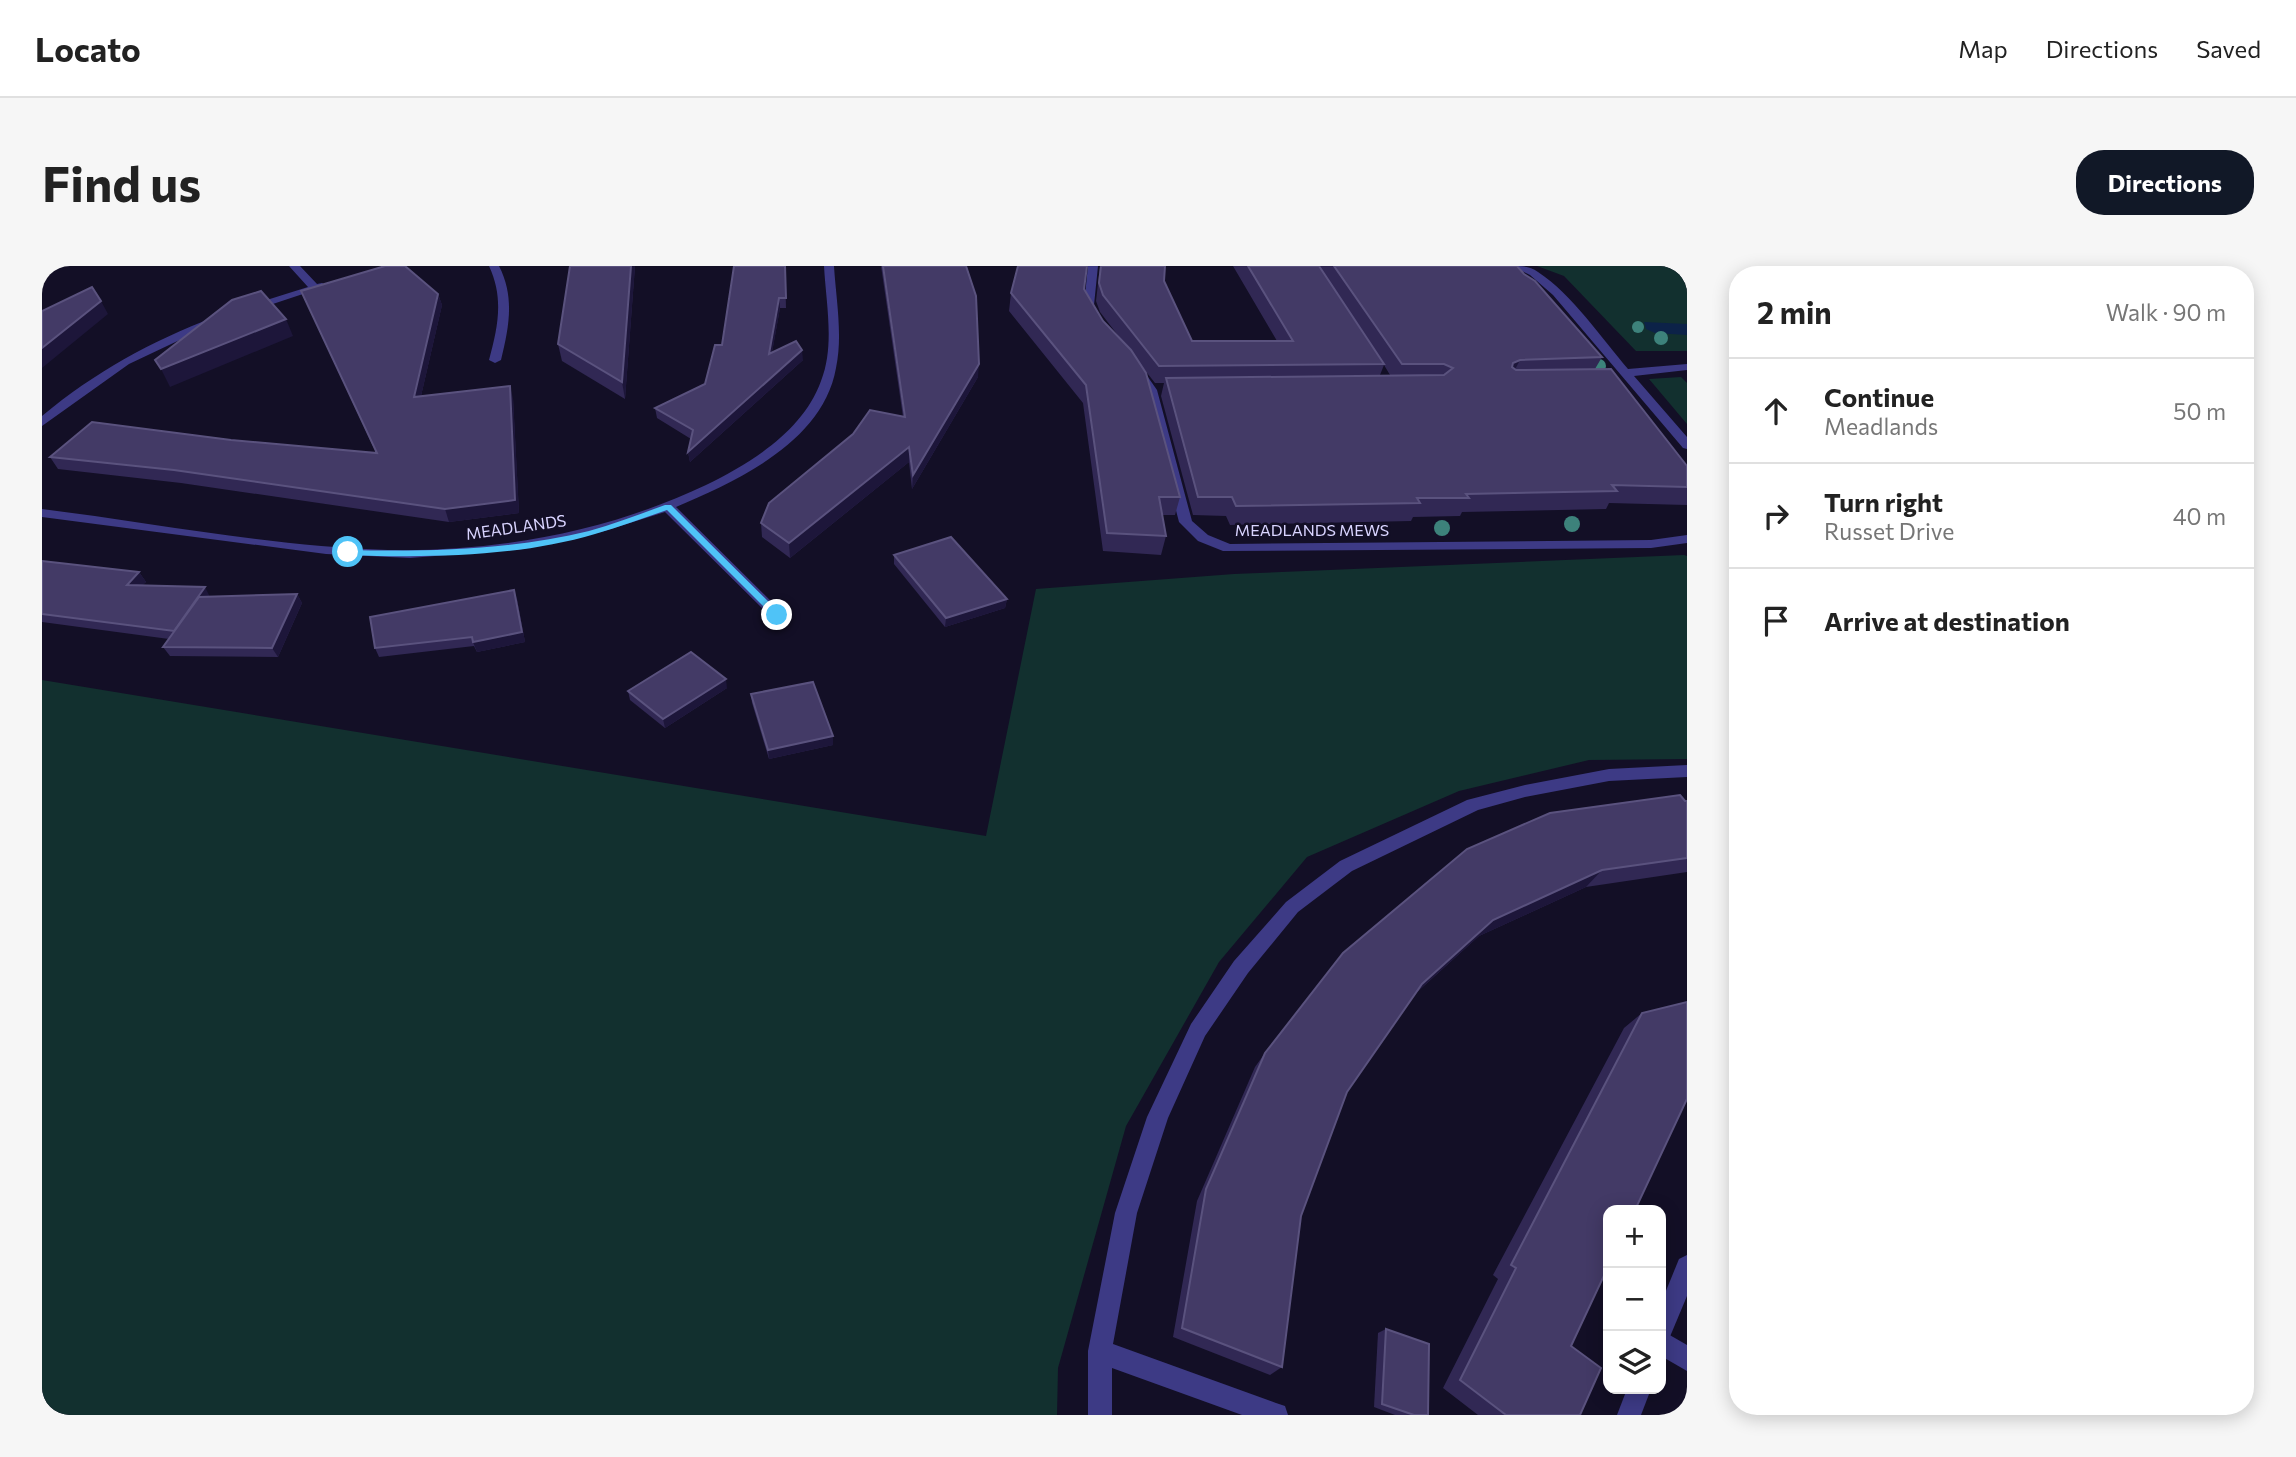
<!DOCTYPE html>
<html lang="en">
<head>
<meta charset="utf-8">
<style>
	body { margin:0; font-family:Commissioner,sans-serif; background:#f6f6f6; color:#222 }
	.controls { position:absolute; right:21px; bottom:21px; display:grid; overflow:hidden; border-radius:14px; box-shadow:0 4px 18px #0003 }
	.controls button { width:63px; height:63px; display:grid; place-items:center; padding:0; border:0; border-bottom:2px solid #e0e0e0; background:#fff; color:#222; font:35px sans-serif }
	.stop { position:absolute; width:21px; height:21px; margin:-16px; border:5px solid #4fc3f7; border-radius:50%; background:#fff }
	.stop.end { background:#4fc3f7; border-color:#fff; box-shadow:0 2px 7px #0008 }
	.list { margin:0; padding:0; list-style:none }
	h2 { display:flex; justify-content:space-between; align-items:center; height:91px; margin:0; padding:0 28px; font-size:30px }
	h2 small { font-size:23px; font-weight:400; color:#767676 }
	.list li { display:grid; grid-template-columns:46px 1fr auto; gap:21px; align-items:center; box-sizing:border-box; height:105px; padding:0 28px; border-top:2px solid #e0e0e0 }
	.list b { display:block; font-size:26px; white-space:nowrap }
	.list p { margin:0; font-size:23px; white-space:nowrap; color:#767676 }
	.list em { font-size:23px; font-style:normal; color:#767676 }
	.icon { flex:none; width:38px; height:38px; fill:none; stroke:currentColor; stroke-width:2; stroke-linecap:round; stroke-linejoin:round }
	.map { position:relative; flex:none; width:1645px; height:1149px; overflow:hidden; border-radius:28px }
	header { display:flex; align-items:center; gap:42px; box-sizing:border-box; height:98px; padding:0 35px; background:#fff; border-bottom:2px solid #e0e0e0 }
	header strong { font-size:33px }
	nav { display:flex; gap:38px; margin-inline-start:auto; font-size:24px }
	.intro { display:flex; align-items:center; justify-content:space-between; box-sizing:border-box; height:168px; padding:0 42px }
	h1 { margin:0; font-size:49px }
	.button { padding:18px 32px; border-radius:28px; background:#111827; color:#fff; font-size:24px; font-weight:700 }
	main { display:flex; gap:42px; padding:0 42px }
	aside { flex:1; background:#fff; border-radius:28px; box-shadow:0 4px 18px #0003 }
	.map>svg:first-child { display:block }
	.green { fill:#12302f }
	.water { fill:#0c2248 }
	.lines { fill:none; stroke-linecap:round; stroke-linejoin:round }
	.lane { fill:#3d3a85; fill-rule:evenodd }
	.street { fill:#3d3a85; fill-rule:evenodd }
	.tree { fill:#3d827b }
	.wall { fill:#312854; fill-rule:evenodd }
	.shaded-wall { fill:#1d163a }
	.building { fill:#433a66; stroke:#5a527e; stroke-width:2 }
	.route { fill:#4fc3f7 }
	.labels { text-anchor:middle; stroke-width:5; stroke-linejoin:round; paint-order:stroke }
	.far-street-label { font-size:16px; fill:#d9d4ff; stroke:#130f26 }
</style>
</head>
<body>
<header>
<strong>Locato</strong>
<nav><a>Map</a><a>Directions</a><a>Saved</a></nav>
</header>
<div class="intro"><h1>Find us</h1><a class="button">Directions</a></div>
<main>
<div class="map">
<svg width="1645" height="1149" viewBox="0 0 1645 1149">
	<rect width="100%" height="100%" fill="#130f26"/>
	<!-- green -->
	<g class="green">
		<path d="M 1495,0 L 1645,0 L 1645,85 L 1594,85 L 1522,10 Z"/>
		<path d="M 1639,111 L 1645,117 L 1645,158 L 1607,113 Z"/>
		<path d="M 1642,289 L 1645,290 L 1645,493 L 1547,494 L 1417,525 L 1265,591 L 1177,696 L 1084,860 L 1016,1102 L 1015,1149 L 0,1149 L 0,414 L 944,570 L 994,323 L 1192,308 Z"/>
	</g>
	<!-- water -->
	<path class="water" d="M 1602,56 L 1645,58 L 1645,69 L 1613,67 L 1604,63 Z"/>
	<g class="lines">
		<!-- lane -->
		<path class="lane" d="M 1619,1064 L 1645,1079 L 1645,1105 L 1619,1090 Z"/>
		<!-- street -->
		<g class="street">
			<path d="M 247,0 L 258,0 L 275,18 L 280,17 L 285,20 L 210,45 L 202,45 L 202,41 L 266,21 Z"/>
			<path d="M 447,0 L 457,0 C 473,31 467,61 459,94 L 453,97 L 447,94 C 456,61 462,32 447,0 Z"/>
			<path d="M 782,0 L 792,0 C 794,33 801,69 794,102 C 781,176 695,215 634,241 L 740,346 L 742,349 L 740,352 L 730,352 L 623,246 L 559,266 L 481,283 L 368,292 L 284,288 L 0,251 L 0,243 C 113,257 232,281 346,284 C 455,286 565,266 664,219 C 709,197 761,165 779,115 C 793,80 784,37 782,0 Z"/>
			<path d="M 1046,0 L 1056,0 L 1052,39 L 1059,51 L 1054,54 L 1050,53 L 1042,39 Z"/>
			<path d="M 1470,0 C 1480,0 1488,0 1496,6 C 1530,28 1560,73 1586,103 L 1645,98 L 1645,104 L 1592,110 L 1645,171 L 1645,183 L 1641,182 L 1511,29 L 1488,9 Z"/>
			<path d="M 173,51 L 182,53 L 87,98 L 0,160 L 0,150 C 53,106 109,75 173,51 Z"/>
			<path d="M 1093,104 L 1101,104 L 1115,124 L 1150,255 L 1166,269 L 1188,278 L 1609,274 L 1645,269 L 1645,277 L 1609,282 L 1181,285 L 1156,275 L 1137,256 L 1103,124 L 1091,106 Z"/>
			<path d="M 1645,499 L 1645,511 L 1567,515 L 1483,531 L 1436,544 L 1310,605 L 1256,646 L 1206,707 L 1163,770 L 1126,852 L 1095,947 L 1071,1078 L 1234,1137 L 1243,1140 L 1246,1149 L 1200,1149 L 1070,1102 L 1070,1149 L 1046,1149 L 1046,1085 L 1073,947 L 1105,851 L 1149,758 L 1192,695 L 1244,636 L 1298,595 L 1425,534 L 1483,519 L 1567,503 Z"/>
			<path d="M 1645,989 L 1645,1030 L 1627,1073 L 1619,1077 L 1619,1037 L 1637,993 Z"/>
			<path d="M 1585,1123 L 1609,1123 L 1599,1149 L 1575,1149 Z"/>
		</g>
	</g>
	<!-- trees -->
	<g class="tree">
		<circle cx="1596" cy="61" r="6"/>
		<circle cx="1619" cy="72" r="7"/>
		<circle cx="1557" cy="100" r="7"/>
		<circle cx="1530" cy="258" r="8"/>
		<circle cx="1400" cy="262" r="8"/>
	</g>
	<!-- wall -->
	<g class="wall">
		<path d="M 528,0 L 593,0 L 583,133 L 520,95 L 516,78 Z"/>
		<path d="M 743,0 L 744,42 L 738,42 L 730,86 L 761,94 L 648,196 L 646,186 L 649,173 L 615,152 L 613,142 L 663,118 Z"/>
		<path d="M 839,0 L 924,0 L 936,111 L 870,223 L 867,196 L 748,292 L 720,271 L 719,257 L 861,151 Z"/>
		<path d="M 1058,0 L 1123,0 L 1122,15 L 1150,75 L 1235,75 L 1191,0 L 1475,0 L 1560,91 L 1553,103 L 1645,200 L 1645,239 L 1567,237 L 1564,243 L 1420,246 L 1418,250 L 1371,251 L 1369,255 L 1188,259 L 1184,250 L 1151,249 L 1119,130 L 1122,117 L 1113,117 L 1098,98 L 1138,231 L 1133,249 L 1120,249 L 1124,270 L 1119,289 L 1061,285 L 1041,137 L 967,45 L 969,27 L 1042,23 L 1061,55 L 1081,76 L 1058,46 L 1054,35 ZM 1342,99 L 1348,109 L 1338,109 Z"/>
		<path d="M 259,25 L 396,28 L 400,39 L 379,130 L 471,132 L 477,247 L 407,256 L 139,217 L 16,203 L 8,191 L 189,174 L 334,187 Z"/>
		<path d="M 852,289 L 965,333 L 963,342 L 903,361 L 852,298 Z"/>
		<path d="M 0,295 L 97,306 L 104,316 L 100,319 L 168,331 L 255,328 L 260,337 L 236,391 L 128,390 L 121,381 L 127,373 L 0,356 Z"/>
		<path d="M 475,333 L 483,376 L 435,386 L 432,380 L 337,391 L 333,382 Z"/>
		<path d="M 685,422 L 623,462 L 588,434 L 586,425 Z"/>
		<path d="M 709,428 L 791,470 L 791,479 L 727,493 L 710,437 Z"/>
		<path d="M 1643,535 L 1645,535 L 1645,606 L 1544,621 L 1437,670 L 1373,728 L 1305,826 L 1259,950 L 1240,1101 L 1228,1109 L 1131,1071 L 1155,935 L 1213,801 L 1223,787 Z"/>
		<path d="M 1600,747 L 1529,1080 L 1538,1149 L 1436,1149 L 1401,1122 L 1456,1013 L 1451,1009 L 1582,762 Z"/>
		<path d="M 1344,1063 L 1386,1149 L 1353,1149 L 1332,1141 L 1336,1067 Z"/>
	</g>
	<!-- shaded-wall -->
	<g class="shaded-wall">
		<path d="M 589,0 L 593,0 L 583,133 L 580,116 Z"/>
		<path d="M 396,28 L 400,39 L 376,143 L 372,131 Z"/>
		<path d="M 737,32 L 738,42 L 728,98 L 727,88 Z"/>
		<path d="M 59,35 L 66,48 L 0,102 L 0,82 Z"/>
		<path d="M 244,53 L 251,70 L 128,121 L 119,103 Z"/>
		<path d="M 760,84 L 761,94 L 648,196 L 646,186 Z"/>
		<path d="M 1478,94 L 1469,111 L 1471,97 Z"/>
		<path d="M 937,98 L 936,111 L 870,223 L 871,209 Z"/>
		<path d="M 468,120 L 471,132 L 477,247 L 407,256 L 403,243 Z"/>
		<path d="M 867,181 L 867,196 L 748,292 L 747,277 Z"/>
		<path d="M 97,306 L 104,316 L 92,328 L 85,319 Z"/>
		<path d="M 163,321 L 168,331 L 132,365 Z"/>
		<path d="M 472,324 L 475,333 L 483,376 L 435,386 L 431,376 Z"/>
		<path d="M 255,328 L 260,337 L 236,391 L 230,382 Z"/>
		<path d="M 965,333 L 963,342 L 903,361 L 904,352 Z"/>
		<path d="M 684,413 L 685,422 L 623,462 L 621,453 Z"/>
		<path d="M 791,470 L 791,479 L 727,493 L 726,484 Z"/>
		<path d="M 1560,604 L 1544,621 L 1437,670 L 1367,733 L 1380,718 L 1451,654 Z"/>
	</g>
	<!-- building -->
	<g class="building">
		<path d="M 343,0 L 363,0 L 396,28 L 372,131 L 468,120 L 473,234 L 403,243 L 132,204 L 8,191 L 50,156 L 189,174 L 335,187 L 259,25 Z"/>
		<path d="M 528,0 L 589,0 L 580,116 L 516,78 Z"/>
		<path d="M 692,0 L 743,0 L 744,32 L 737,32 L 727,88 L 754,75 L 760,84 L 646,186 L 651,164 L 613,142 L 663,118 L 673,79 L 680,79 Z"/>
		<path d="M 841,0 L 924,0 L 934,30 L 937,98 L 871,209 L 867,181 L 747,277 L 719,257 L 727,237 L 811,168 L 828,144 L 863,151 Z"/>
		<path d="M 976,0 L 1045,0 L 1042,23 L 1061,55 L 1089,84 L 1104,107 L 1138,231 L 1117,231 L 1124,270 L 1065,267 L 1044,119 L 969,27 Z"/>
		<path d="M 1059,0 L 1123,0 L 1122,15 L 1150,75 L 1251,75 L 1206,0 L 1277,0 L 1342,98 L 1117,100 L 1061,29 L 1057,17 Z"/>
		<path d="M 1292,0 L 1475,0 L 1482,8 L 1493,15 L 1560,91 L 1478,94 L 1471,97 L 1470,101 L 1474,104 L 1569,103 L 1645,200 L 1645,221 L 1570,219 L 1575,225 L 1424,228 L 1427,232 L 1375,232 L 1378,237 L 1194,240 L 1190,231 L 1156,231 L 1124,112 L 1402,109 L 1411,102 L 1402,98 L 1360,98 Z"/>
		<path d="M 50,21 L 59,35 L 0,82 L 0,45 Z"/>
		<path d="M 219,25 L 244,53 L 119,103 L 113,94 L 190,34 Z"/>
		<path d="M 909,271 L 965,333 L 904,352 L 852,289 Z"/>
		<path d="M 0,295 L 97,306 L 85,319 L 163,321 L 132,365 L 0,348 Z"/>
		<path d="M 472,324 L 480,366 L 431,376 L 430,371 L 333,382 L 328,351 Z"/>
		<path d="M 255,328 L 230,382 L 121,381 L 157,331 Z"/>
		<path d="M 649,386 L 684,413 L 621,453 L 586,425 Z"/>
		<path d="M 771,416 L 791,470 L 726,484 L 709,428 Z"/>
		<path d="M 1638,529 L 1643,535 L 1645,535 L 1645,592 L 1560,604 L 1451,654 L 1380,718 L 1305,826 L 1259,950 L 1240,1101 L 1140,1062 L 1164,923 L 1223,787 L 1301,687 L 1425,583 L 1508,547 Z"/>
		<path d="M 1645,736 L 1645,833 L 1593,944 L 1566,944 L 1566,1001 L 1529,1080 L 1559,1102 L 1538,1149 L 1464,1149 L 1418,1114 L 1474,1002 L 1469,999 L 1600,747 Z"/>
		<path d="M 1344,1063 L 1387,1078 L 1386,1149 L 1372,1149 L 1340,1138 Z"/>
	</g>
	<!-- route -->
	<path class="route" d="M 623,239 L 629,239 L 738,347 L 738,351 L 732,351 L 625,244 C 601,252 577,261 553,268 C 476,291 385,292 306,289 L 301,286 L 306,284 C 385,286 469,284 547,265 C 572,258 598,248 623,239 Z"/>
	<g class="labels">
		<!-- far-street labels -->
		<g class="far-street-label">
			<text transform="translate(474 261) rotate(-8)" y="6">MEADLANDS</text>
			<text x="1270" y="270">MEADLANDS MEWS</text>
		</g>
	</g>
</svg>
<div class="controls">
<button>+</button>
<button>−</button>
<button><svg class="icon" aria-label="layers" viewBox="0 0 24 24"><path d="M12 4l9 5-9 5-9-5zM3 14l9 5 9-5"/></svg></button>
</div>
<div class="stop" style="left:306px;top:286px"></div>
<div class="stop end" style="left:735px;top:349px"></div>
</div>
<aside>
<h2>2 min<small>Walk · 90 m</small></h2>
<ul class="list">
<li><svg class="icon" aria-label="ahead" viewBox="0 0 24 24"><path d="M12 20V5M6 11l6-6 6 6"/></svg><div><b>Continue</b><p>Meadlands</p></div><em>50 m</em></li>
<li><svg class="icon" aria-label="right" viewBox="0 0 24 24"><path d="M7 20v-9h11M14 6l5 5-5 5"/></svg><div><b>Turn right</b><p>Russet Drive</p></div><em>40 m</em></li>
<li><svg class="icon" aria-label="arrive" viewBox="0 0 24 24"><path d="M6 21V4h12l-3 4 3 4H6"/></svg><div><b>Arrive at destination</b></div></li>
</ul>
</aside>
</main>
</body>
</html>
